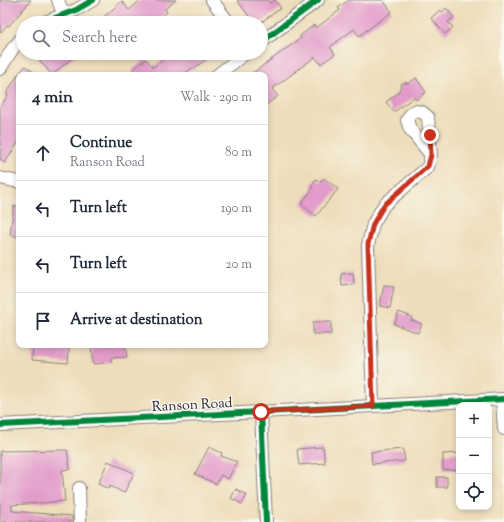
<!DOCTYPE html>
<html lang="en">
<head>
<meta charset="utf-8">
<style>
	body { margin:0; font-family:"Sorts Mill Goudy",serif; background:#f2f2f3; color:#1f2937 }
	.controls { position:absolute; right:12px; bottom:12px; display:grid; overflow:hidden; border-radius:8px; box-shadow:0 2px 6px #0003 }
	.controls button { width:36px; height:36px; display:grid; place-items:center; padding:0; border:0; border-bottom:1px solid #e0e1e3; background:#fff; color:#1f2937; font:20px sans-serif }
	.stop { position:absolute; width:12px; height:12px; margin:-9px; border:3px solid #c8321e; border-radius:50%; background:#fff }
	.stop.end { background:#c8321e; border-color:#fff; box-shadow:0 1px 4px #0008 }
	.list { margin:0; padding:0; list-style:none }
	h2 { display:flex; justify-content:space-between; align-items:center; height:52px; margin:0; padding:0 16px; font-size:17px }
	h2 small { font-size:13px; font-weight:400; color:#747a83 }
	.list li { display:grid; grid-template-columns:26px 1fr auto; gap:12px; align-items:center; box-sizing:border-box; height:56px; padding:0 16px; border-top:1px solid #e0e1e3 }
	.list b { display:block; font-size:15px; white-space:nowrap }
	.list p { margin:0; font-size:13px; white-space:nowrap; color:#747a83 }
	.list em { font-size:13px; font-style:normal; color:#747a83 }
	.icon { flex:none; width:22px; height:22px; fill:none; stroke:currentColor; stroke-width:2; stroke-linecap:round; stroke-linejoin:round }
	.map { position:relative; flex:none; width:504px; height:522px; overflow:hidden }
	.search { position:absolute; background:#fff; box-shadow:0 2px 6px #0003; left:16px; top:16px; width:252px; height:44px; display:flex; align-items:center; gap:10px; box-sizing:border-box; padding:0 14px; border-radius:22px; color:#747a83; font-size:15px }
	.panel { position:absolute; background:#fff; box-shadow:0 2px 6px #0003; left:16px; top:72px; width:252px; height:276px; border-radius:8px }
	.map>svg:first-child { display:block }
	.building { fill:#e29bca }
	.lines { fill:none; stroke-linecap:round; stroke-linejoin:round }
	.minor-casing { stroke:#88807a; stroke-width:14 }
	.minor { stroke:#fff; stroke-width:12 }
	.cycleway-casing { stroke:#fbf7ec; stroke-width:8 }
	.cycleway { stroke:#00873e; stroke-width:6 }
	.route { stroke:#c8321e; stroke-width:5 }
	.labels { text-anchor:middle; stroke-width:3; stroke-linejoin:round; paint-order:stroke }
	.street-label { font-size:14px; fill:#22223b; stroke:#fbf7ec }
</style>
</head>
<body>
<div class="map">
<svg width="504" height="522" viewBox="0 0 504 522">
	<rect width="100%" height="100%" fill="#fbf7ec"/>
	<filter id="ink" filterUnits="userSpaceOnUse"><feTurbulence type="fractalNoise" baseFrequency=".025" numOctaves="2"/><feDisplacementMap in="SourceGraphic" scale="8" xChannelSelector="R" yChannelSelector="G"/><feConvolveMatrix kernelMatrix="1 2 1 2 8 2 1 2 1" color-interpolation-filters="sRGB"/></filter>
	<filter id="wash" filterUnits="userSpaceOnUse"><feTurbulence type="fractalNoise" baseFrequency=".012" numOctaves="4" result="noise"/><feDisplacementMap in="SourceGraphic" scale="16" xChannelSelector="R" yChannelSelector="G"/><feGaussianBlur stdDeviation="0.9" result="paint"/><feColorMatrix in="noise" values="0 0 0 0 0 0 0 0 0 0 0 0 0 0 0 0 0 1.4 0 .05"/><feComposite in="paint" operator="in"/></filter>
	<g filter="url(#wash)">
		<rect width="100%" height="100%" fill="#edddba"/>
		<g id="blocks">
			<!-- building -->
			<g class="building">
				<path d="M 0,0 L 31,0 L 9,26 L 7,25 L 0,33 Z"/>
				<path d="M 141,0 L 176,0 L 165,9 L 167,12 L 154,23 L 97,23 L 122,1 L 129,10 Z"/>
				<path d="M 237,0 L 268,0 L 270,3 L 275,0 L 281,8 L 260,23 L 254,23 Z"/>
				<path d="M 349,0 L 383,0 L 392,12 L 359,36 L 354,29 L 330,47 L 335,54 L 321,64 L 315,57 L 272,89 L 278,96 L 265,106 L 265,75 L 250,75 L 301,38 L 300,36 L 314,25 L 316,28 L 340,10 L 338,8 Z"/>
				<path d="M 446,8 L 454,17 L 448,22 L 453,27 L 445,34 L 431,18 L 440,10 L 442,12 Z"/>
				<path d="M 40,53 L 78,53 L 52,75 L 36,56 Z"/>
				<path d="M 172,53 L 215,53 L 193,69 L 192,68 L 183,75 L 136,75 L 132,70 L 146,59 L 153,67 Z"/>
				<path d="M 25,66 L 38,75 L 19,75 L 19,141 L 5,163 L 0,159 L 0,107 L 8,95 L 6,94 L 19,73 L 19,74 Z"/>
				<path d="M 416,78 L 426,92 L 416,100 L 414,97 L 394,112 L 386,102 L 398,93 L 402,83 L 409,83 Z"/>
				<path d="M 324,178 L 338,189 L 316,216 L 301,204 L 313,188 L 311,186 L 316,179 L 320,182 Z"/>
				<path d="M 14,206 L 19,206 L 19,237 L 10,235 Z"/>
				<path d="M 353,273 L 354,285 L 342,286 L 341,274 Z"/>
				<path d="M 384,285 L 394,287 L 390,308 L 380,306 Z"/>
				<path d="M 399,312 L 412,317 L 411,320 L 422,324 L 418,333 L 394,324 Z"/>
				<rect x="313" y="322" width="18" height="12"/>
				<path d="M 91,345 L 125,345 L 127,357 L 111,358 L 112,362 L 93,364 Z"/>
				<path d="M 33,347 L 56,349 L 69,347 L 68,363 L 32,360 Z"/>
				<path d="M 209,447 L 222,453 L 221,456 L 237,462 L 228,479 L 221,475 L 216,484 L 195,474 Z"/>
				<path d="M 323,447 L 325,463 L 299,465 L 297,449 Z"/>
				<path d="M 403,449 L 405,461 L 372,464 L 371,452 Z"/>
				<path d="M 67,450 L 70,469 L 62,470 L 65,501 L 12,505 L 12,511 L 72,516 L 72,522 L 0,522 L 0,451 Z"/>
				<path d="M 459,453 L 459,470 L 443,470 L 443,454 Z"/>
				<path d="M 108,461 L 134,473 L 124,493 L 110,486 L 109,489 L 98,484 Z"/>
				<rect x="437" y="477" width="10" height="10"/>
				<path d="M 236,489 L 247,495 L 242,504 L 231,498 Z"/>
			</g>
		</g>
	</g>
	<g filter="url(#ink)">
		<use href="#blocks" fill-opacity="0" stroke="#88807a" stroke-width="1"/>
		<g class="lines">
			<defs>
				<g id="minor">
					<path d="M 58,0 L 63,14"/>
					<path d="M 212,0 L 229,23"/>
					<path d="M 42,23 L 76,10 L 93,0"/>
					<path d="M 261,42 L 318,0"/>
					<path d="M 0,69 L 13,48 L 23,37"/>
					<path d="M 217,75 L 246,53"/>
					<path d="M 0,178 L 19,182"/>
					<path d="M 502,399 L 504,429"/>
					<path d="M 373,406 L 368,245 L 373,224 L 384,205 L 428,167 L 431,155 L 428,117 L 422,112 L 415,111 L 410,115 L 407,120 L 410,129 L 431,155"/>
					<path d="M 261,412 L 266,522"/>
					<path d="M 0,425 L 261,412 L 504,399"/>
					<path d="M 79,488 L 80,522"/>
				</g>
			</defs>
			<!-- minor casing -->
			<use href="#minor" class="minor-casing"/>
			<!-- minor -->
			<use href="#minor" class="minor"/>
			<defs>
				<g id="cycleway">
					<path d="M 42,23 L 76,10 L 93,0"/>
					<path d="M 261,42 L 318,0"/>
					<path d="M 261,412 L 266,522"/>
					<path d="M 0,425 L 261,412 L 504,399"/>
				</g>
			</defs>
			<!-- cycleway casing -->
			<use href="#cycleway" class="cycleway-casing"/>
			<!-- cycleway -->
			<use href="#cycleway" class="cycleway"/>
		</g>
	</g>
	<g class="lines" filter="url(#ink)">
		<!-- route -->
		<path class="route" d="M 261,412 L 373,406 L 368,244 L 373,224 L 384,205 L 428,166 L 431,155 L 430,135"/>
	</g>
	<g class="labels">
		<!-- street labels -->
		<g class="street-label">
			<text transform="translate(192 404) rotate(-3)" y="5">Ranson Road</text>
		</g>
	</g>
</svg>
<div class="controls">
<button>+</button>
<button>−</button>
<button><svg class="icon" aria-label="locate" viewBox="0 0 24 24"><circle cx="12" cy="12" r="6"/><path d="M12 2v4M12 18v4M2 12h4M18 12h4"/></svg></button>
</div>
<div class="stop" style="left:261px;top:412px"></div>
<div class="stop end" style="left:430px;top:135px"></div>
<div class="search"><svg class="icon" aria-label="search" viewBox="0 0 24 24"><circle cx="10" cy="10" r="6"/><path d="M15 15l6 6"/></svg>Search here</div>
<section class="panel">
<h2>4 min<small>Walk · 290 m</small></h2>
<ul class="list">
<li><svg class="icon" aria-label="ahead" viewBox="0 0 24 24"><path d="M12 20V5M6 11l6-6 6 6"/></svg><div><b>Continue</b><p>Ranson Road</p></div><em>80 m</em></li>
<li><svg class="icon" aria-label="left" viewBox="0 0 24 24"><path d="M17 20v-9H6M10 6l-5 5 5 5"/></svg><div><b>Turn left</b></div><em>190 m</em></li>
<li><svg class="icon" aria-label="left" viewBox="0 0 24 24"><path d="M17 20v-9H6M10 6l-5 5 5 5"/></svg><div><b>Turn left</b></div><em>20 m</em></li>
<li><svg class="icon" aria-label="arrive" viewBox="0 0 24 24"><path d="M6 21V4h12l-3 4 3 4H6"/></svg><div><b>Arrive at destination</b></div></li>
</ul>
</section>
</div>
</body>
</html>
